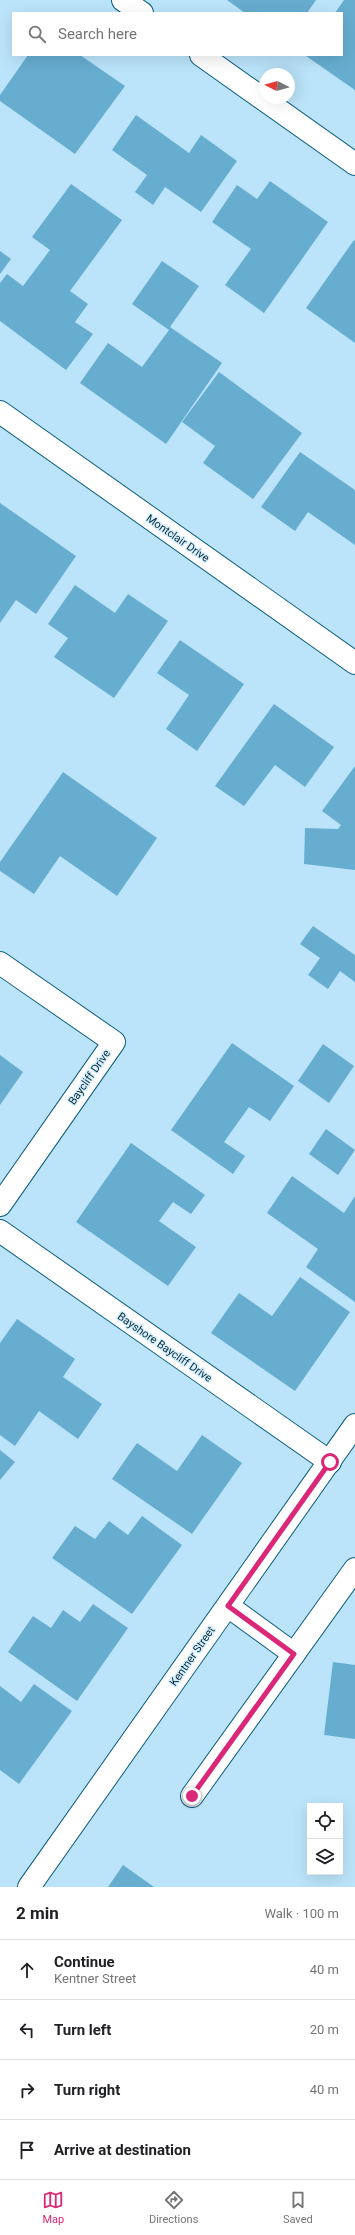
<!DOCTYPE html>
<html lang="en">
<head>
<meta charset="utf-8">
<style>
	body { margin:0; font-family:Roboto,sans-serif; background:#f6f6f6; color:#202124 }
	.controls { position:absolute; right:12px; bottom:12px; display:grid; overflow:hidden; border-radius:0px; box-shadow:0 4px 16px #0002 }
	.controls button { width:36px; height:36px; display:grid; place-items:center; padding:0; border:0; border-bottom:1px solid #e0e0e0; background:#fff; color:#202124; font:20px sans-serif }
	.compass { position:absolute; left:259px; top:68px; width:36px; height:36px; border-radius:50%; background:#fff; box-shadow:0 4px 16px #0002; rotate:276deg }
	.stop { position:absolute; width:12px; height:12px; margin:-9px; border:3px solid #db2777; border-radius:50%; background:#fff }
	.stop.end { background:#db2777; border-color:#fff; box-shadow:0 1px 4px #0008 }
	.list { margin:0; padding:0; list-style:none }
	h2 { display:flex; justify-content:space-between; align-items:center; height:52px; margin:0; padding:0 16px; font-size:17px }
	h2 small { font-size:13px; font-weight:400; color:#757577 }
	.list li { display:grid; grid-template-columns:26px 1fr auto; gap:12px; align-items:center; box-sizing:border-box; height:60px; padding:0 16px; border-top:1px solid #e0e0e0 }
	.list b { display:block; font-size:15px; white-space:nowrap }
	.list p { margin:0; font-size:13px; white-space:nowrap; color:#757577 }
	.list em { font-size:13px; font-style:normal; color:#757577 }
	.icon { flex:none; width:22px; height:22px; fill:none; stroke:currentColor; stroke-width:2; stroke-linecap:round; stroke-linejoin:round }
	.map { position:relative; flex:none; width:355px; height:1887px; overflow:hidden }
	.search { position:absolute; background:#fff; box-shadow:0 4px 16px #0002; left:12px; right:12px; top:12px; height:44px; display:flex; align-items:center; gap:10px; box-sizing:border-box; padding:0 14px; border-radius:0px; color:#757577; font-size:15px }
	.sheet { height:292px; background:#fff }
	nav { display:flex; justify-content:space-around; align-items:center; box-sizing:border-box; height:56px; border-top:1px solid #e0e0e0; background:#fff; font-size:11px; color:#757577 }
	nav a { display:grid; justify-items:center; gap:2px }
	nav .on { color:#db2777 }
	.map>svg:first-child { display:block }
	.building { fill:#67add0 }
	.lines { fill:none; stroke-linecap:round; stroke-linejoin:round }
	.minor-casing { stroke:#0c5e7d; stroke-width:24 }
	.minor { stroke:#fff; stroke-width:22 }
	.route { stroke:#db2777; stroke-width:5 }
	.labels { text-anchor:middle; stroke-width:3; stroke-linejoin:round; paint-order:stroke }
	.street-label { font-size:11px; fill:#0b2937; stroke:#d4effe }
</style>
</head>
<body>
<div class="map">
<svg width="355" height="1887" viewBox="0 0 355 1887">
	<rect width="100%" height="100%" fill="#bbe4fa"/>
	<!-- building -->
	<g class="building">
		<path d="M 227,0 L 316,0 L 307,13 L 245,13 Z"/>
		<path d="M 344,0 L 355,0 L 355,90 L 306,56 L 342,55 L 342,13 L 335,13 Z"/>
		<path d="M 28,55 L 80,55 L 125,86 L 75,154 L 0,101 L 0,95 Z"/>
		<path d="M 136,115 L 189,153 L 201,135 L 237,161 L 201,212 L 165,187 L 153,205 L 135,192 L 147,175 L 112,150 Z"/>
		<path d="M 270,181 L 328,222 L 264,313 L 225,285 L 251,249 L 212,222 L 237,185 L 257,199 Z"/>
		<path d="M 71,184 L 122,220 L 70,291 L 88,304 L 75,322 L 93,334 L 66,370 L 0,321 L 0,283 L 7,274 L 23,286 L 50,250 L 32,237 Z"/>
		<path d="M 354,240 L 355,241 L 355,343 L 306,308 Z"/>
		<path d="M 0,251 L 11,259 L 0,274 Z"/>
		<path d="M 162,261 L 199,286 L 170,327 L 222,363 L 166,444 L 80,383 L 108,343 L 142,367 L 169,330 L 132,304 Z"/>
		<path d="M 219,372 L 302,433 L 253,499 L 203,463 L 215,446 L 182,422 Z"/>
		<path d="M 300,452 L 355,490 L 355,545 L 308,512 L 295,531 L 261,507 Z"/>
		<path d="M 0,503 L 76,556 L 36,614 L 16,600 L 0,623 Z"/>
		<path d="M 75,585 L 115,613 L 128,594 L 168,621 L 114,698 L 54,657 L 68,638 L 48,624 Z"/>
		<path d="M 180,640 L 244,684 L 197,751 L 166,729 L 189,695 L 157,673 Z"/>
		<path d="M 274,704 L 334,747 L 305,787 L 275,765 L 244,806 L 215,786 Z"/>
		<path d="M 355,766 L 355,870 L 304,864 L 305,828 L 338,829 L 341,825 L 322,811 Z"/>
		<path d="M 63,772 L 157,838 L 117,896 L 60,856 L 34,894 L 0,871 L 0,862 Z"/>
		<path d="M 313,926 L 355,955 L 355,982 L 340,971 L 328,989 L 308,975 L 320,958 L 300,944 Z"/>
		<path d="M 232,1043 L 294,1086 L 270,1121 L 249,1107 L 224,1142 L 245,1156 L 233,1174 L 171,1130 Z"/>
		<path d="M 323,1044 L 354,1066 L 329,1103 L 298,1081 Z"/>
		<path d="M 0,1055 L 23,1072 L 0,1105 Z"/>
		<path d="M 326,1129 L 355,1150 L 338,1175 L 309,1154 Z"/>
		<path d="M 131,1143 L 205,1195 L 191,1214 L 173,1202 L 159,1221 L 196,1247 L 168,1286 L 76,1222 Z"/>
		<path d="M 292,1176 L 344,1213 L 355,1196 L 355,1302 L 306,1267 L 318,1249 L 267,1213 Z"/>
		<path d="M 300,1277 L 350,1312 L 295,1391 L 211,1333 L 239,1293 L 272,1316 Z"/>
		<path d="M 17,1319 L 75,1359 L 63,1377 L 102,1404 L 78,1439 L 39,1411 L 15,1446 L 0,1435 L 0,1343 Z"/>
		<path d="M 202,1435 L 242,1463 L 192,1534 L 112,1479 L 137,1443 L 177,1471 Z"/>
		<path d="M 0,1450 L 15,1462 L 0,1480 Z"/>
		<path d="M 142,1516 L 182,1545 L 132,1614 L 52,1558 L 75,1526 L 95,1539 L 109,1521 L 128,1535 Z"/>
		<path d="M 93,1604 L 128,1628 L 77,1701 L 8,1652 L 33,1616 L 51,1628 L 63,1610 L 80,1622 Z"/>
		<path d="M 333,1662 L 355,1665 L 355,1739 L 324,1735 Z"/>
		<path d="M 34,1684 L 72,1711 L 19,1784 L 0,1770 L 0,1686 L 21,1702 Z"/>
		<path d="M 123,1865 L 154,1887 L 108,1887 Z"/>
	</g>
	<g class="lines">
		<defs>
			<g id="minor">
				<path d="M 123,0 L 142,13"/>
				<path d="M 201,55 L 355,164"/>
				<path d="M 0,412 L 355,663"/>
				<path d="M 0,963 L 114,1042 L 0,1205"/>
				<path d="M 0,1231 L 330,1462"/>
				<path d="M 228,1606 L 294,1654"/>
				<path d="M 192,1796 L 355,1569"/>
				<path d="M 29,1887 L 355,1425"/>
			</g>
		</defs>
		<!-- minor casing -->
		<use href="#minor" class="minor-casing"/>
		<!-- minor -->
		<use href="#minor" class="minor"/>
	</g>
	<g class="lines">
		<!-- route -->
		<path class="route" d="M 192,1796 L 294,1654 L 228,1606 L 330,1462"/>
	</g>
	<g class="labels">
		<!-- street labels -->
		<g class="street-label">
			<text transform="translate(178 538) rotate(35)" y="4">Montclair Drive</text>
			<text transform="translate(89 1077) rotate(-55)" y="4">Baycliff Drive</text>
			<text transform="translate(165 1347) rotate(35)" y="4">Bayshore Baycliff Drive</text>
			<text transform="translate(192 1656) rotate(-55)" y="4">Kentner Street</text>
		</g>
	</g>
</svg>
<div class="controls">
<button><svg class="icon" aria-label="locate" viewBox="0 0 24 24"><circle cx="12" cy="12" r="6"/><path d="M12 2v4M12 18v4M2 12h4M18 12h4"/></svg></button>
<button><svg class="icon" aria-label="layers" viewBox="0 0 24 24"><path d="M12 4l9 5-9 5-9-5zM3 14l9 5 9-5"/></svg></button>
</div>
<svg class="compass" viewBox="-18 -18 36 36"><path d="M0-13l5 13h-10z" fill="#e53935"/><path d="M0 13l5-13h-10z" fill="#757577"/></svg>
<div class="stop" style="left:330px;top:1462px"></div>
<div class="stop end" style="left:192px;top:1796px"></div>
<div class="search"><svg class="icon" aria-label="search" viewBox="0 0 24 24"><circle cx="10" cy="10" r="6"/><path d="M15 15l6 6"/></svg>Search here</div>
</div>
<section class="sheet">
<h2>2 min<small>Walk · 100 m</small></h2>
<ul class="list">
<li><svg class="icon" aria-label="ahead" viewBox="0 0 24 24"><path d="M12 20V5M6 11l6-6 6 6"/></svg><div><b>Continue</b><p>Kentner Street</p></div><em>40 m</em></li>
<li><svg class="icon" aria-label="left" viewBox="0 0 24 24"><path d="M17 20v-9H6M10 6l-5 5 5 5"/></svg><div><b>Turn left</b></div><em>20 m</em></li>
<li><svg class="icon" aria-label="right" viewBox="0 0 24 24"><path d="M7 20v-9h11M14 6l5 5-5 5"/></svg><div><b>Turn right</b></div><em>40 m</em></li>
<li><svg class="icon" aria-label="arrive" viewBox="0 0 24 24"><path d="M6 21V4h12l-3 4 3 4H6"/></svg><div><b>Arrive at destination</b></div></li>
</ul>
</section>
<nav>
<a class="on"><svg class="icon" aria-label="map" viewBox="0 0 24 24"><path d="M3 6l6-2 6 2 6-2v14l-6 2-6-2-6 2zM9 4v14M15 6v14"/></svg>Map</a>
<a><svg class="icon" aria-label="directions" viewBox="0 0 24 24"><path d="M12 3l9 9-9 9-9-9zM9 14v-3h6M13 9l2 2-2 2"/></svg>Directions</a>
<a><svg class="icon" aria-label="saved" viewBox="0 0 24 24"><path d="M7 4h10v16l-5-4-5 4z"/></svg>Saved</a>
</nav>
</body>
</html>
